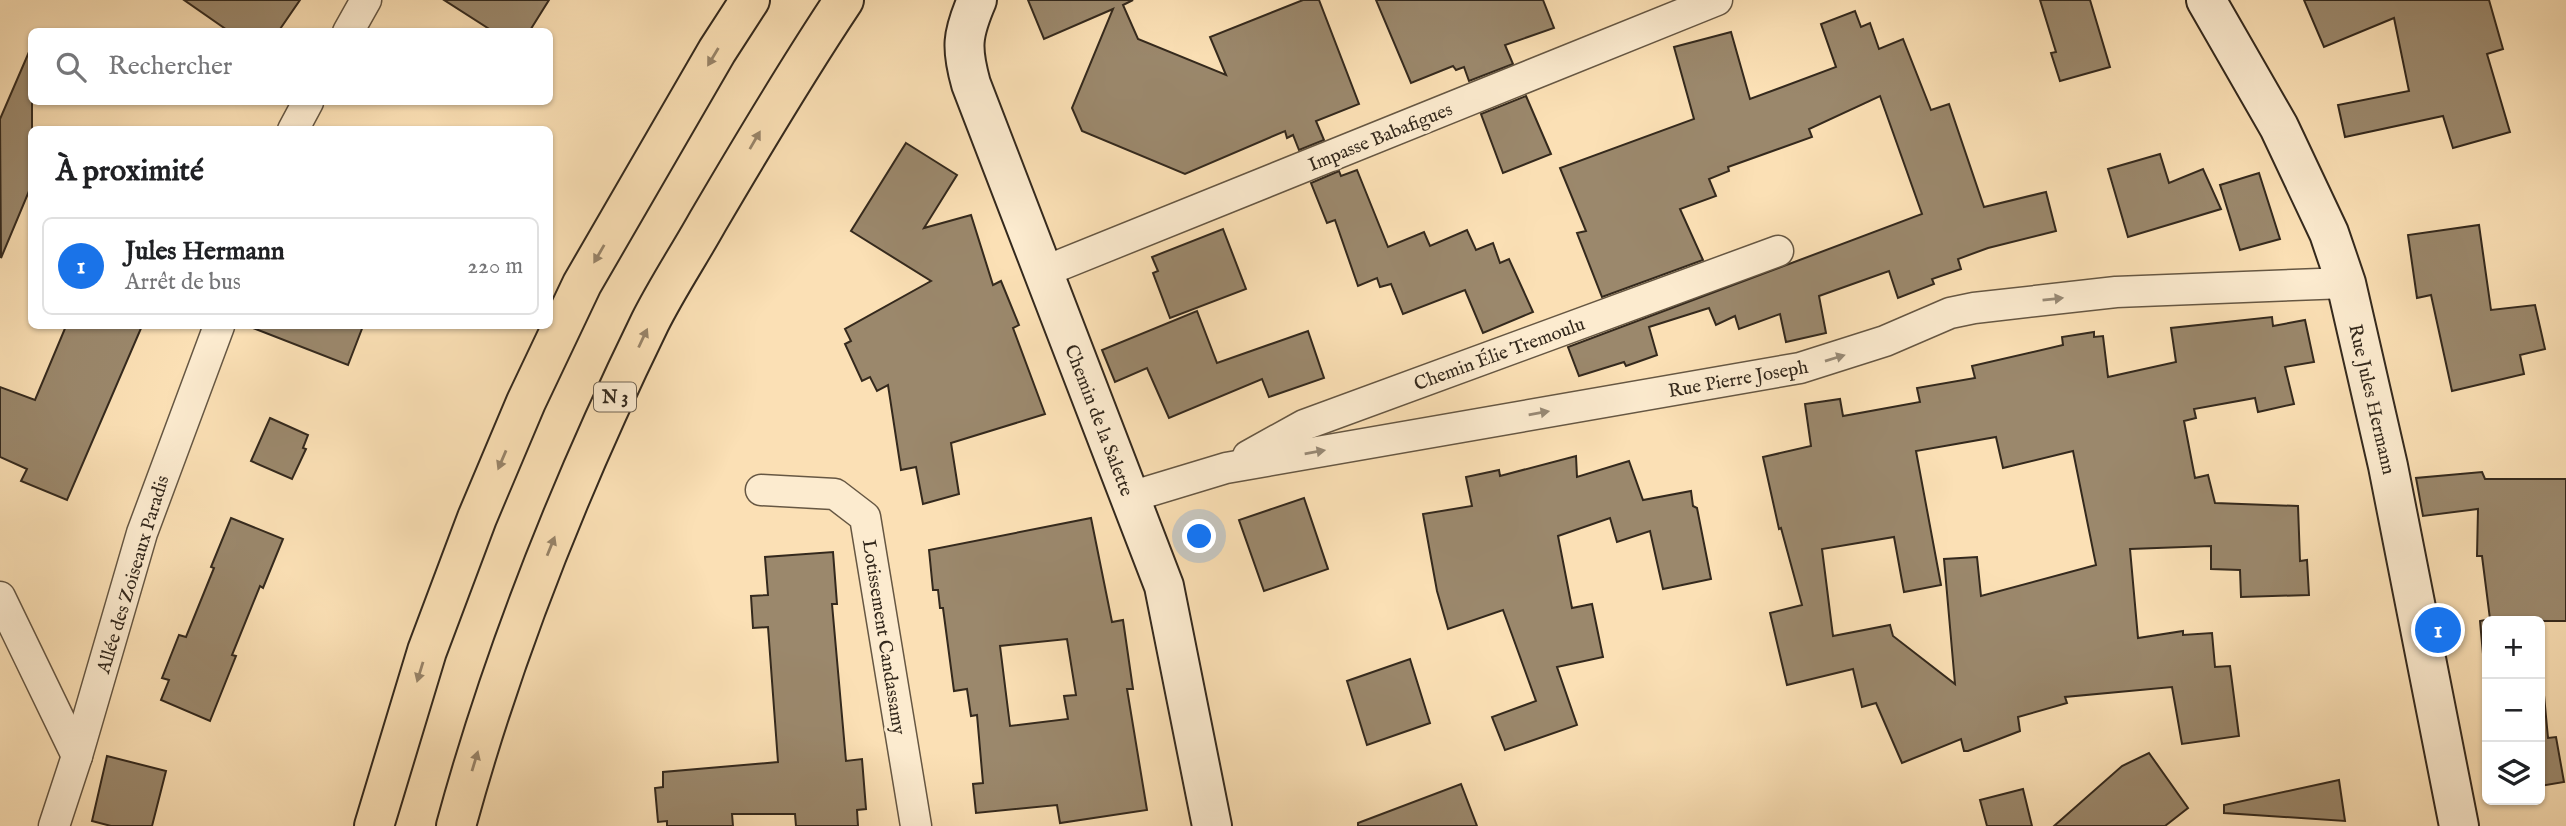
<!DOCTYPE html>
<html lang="fr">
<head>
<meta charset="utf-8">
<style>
	body { margin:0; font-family:"IM FELL English",serif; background:#f2f2f2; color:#202124 }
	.controls { position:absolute; right:21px; bottom:21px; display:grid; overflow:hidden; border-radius:10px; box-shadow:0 2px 5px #0004 }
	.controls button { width:63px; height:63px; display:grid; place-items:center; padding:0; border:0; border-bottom:2px solid #e0e0e0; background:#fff; color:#202124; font:35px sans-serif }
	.you { position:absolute; left:1200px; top:537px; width:24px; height:24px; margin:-18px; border:5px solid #fff; border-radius:50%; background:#1a73e8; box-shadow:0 0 0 10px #1a73e833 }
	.badge { display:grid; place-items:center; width:46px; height:46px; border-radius:50%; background:#1a73e8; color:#fff; font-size:23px; font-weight:700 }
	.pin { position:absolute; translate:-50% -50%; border:4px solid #fff; box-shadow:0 2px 7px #0006 }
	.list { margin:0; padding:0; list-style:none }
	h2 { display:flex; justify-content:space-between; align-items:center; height:91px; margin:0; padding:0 28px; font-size:30px }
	h2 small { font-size:23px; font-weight:400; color:#757577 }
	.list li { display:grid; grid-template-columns:46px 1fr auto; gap:21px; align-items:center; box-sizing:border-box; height:98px; margin:0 14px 14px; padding:0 14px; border:2px solid #e0e0e0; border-radius:10px }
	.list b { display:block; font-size:26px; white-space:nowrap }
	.list p { margin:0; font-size:23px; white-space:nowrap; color:#757577 }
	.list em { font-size:23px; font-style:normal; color:#757577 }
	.icon { flex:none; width:38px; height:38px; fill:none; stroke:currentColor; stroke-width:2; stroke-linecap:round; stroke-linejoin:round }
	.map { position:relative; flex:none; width:2566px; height:826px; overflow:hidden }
	.search { position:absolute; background:#fff; box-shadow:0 2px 5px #0004; left:28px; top:28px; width:525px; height:77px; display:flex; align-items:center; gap:18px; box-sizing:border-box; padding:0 24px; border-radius:10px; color:#757577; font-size:26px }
	.panel { position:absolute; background:#fff; box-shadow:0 2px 5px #0004; left:28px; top:126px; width:525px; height:203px; border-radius:10px }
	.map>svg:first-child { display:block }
	.building { fill:#9b886c; stroke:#34291d; stroke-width:2; fill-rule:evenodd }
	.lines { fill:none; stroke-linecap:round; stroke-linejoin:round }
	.street-casing { stroke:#665743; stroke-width:33 }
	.secondary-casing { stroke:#34291d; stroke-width:42 }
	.highway-casing { stroke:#34291d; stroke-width:42 }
	.street { stroke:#fcebcf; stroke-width:30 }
	.secondary { stroke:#fcebcf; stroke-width:38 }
	.highway { stroke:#fbe0b5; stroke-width:38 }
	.oneway { fill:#988469 }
	.oneway2 { fill:#988a76 }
	.labels { text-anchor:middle; stroke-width:6; stroke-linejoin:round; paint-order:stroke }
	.shield { fill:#fcebcf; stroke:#706352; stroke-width:2 }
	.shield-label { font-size:18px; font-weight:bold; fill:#34291d }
	.street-label { font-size:19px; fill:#34291d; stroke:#fcebcf }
</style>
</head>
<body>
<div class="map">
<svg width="2566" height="826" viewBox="0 0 2566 826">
	<rect width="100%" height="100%" fill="#fbe0b5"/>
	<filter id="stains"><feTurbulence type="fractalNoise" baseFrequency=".00286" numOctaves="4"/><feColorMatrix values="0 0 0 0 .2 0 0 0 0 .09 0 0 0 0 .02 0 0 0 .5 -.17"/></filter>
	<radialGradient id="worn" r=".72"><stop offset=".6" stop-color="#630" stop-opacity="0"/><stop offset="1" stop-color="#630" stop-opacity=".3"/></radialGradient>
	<!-- building -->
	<g class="building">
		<path d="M 184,0 L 300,0 L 278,32 L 230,32 Z"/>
		<path d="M 444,0 L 549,0 L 529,32 L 494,32 Z"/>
		<path d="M 1028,0 L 1133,0 L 1123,5 L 1138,39 L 1226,75 L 1210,37 L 1303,0 L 1319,0 L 1359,104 L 1316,121 L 1324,140 L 1299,150 L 1293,135 L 1287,138 L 1285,131 L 1185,174 L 1082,131 L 1072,108 L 1113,9 L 1044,39 Z"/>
		<path d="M 1376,0 L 1543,0 L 1554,28 L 1505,45 L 1513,64 L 1469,81 L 1464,67 L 1456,70 L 1453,66 L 1411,83 Z"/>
		<path d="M 2040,0 L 2090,0 L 2110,67 L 2060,81 L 2051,53 L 2056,52 Z"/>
		<path d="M 2304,0 L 2489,0 L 2503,49 L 2487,54 L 2510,132 L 2453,148 L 2443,116 L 2345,137 L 2338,105 L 2409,91 L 2394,18 L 2324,47 Z"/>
		<path d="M 1855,11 L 1861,27 L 1870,23 L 1879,49 L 1903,39 L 1931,110 L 1949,104 L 1984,207 L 2046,192 L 2056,231 L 1988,248 L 1958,259 L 1961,269 L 1932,279 L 1934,284 L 1898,298 L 1889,271 L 1819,296 L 1826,333 L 1786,342 L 1780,314 L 1739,329 L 1735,316 L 1716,325 L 1709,308 L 1649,327 L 1657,355 L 1626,366 L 1624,362 L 1579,376 L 1568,347 L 1922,214 L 1880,96 L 1809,129 L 1812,137 L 1728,167 L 1729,171 L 1709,179 L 1716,196 L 1680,209 L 1703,260 L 1602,297 L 1577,233 L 1586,231 L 1560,168 L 1694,119 L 1674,47 L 1731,32 L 1750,99 L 1836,67 L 1821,24 Z"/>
		<path d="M 32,45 L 32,184 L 1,258 L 0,119 Z"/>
		<path d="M 1526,96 L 1551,154 L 1503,173 L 1481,114 Z"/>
		<path d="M 906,143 L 957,175 L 924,228 L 971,215 L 993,285 L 1001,281 L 1019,325 L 1013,328 L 1045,414 L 951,443 L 959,494 L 923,504 L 916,467 L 901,470 L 888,385 L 877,391 L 870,377 L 862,381 L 845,344 L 851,341 L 845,329 L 931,281 L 851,231 Z"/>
		<path d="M 2160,154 L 2169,183 L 2203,169 L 2221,209 L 2128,237 L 2108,169 Z"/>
		<path d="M 1357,170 L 1388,247 L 1424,232 L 1430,246 L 1467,230 L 1476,250 L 1493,243 L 1500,263 L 1509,259 L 1533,312 L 1483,333 L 1465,290 L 1403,314 L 1391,284 L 1380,287 L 1377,278 L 1358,286 L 1335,220 L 1327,223 L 1311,183 L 1339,171 L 1341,176 Z"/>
		<path d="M 2259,173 L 2280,239 L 2240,250 L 2220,185 Z"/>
		<path d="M 2479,225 L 2491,310 L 2535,305 L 2545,349 L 2520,355 L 2524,374 L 2452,391 L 2431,295 L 2417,298 L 2408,235 Z"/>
		<path d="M 1223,229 L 1246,289 L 1170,318 L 1153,273 L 1158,271 L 1152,257 Z"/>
		<path d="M 1197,311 L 1217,363 L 1308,331 L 1324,378 L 1269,397 L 1262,379 L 1169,418 L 1147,368 L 1115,382 L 1102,350 Z"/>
		<path d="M 2272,317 L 2273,326 L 2305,320 L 2314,362 L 2285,367 L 2294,404 L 2258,412 L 2255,398 L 2194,409 L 2196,418 L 2184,421 L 2195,478 L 2208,475 L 2215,503 L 2298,506 L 2300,561 L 2307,560 L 2309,595 L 2241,597 L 2240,570 L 2211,569 L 2211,546 L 2130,549 L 2138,638 L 2183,631 L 2183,635 L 2212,633 L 2215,667 L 2230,666 L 2239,736 L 2182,744 L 2172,687 L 2065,697 L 2067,703 L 2018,717 L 2020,731 L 1968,751 L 1964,751 L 1961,739 L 1902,763 L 1876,703 L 1862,707 L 1853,669 L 1787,685 L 1770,613 L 1802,605 L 1781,528 L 1779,529 L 1763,457 L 1811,446 L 1805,404 L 1840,399 L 1843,416 L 1920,402 L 1917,388 L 1975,378 L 1972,366 L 2063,345 L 2062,337 L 2094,332 L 2094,337 L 2103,336 L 2108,377 L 2176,362 L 2171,328 ZM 1996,437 L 2003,468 L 2073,451 L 2096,565 L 1981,596 L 1977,557 L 1944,559 L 1955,684 L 1893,636 L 1890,625 L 1833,636 L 1822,549 L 1894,537 L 1904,592 L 1941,585 L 1916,451 Z"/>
		<path d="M 66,326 L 142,326 L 67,500 L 21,481 L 27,469 L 0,457 L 0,387 L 35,400 Z"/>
		<path d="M 253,326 L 363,326 L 348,365 L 253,328 Z"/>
		<path d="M 270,418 L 308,435 L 303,448 L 306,449 L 292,479 L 251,461 Z"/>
		<path d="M 1576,456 L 1577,477 L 1629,461 L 1643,500 L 1691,491 L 1693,506 L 1697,508 L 1711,579 L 1663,589 L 1650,531 L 1617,542 L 1610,518 L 1558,536 L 1572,608 L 1592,604 L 1603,657 L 1557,667 L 1577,725 L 1505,750 L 1492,717 L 1536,701 L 1503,610 L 1448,629 L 1437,591 L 1423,514 L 1472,506 L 1466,477 L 1499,470 L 1500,476 Z"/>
		<path d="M 2482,472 L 2485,479 L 2566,479 L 2566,621 L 2487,621 L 2487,698 L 2480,621 L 2490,619 L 2482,556 L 2477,556 L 2478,509 L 2423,516 L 2416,478 Z"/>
		<path d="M 1304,498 L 1328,569 L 1264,591 L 1239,520 Z"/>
		<path d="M 231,518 L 283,539 L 263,588 L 260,586 L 232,655 L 236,656 L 210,721 L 161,700 L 169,680 L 162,678 L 179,635 L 186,637 L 214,568 L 211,567 Z"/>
		<path d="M 1091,518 L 1112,622 L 1123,620 L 1133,689 L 1127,689 L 1147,810 L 1060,823 L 1057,805 L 976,813 L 973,784 L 983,783 L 977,715 L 971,716 L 967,689 L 954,691 L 943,608 L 940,608 L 938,590 L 933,590 L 929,550 ZM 1067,639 L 1076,695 L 1064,696 L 1068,719 L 1010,726 L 1000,646 Z"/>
		<path d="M 833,552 L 837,604 L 832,604 L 846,761 L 862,759 L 866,809 L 857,810 L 858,826 L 796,826 L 795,814 L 732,814 L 733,826 L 667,826 L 667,821 L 658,822 L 655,788 L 663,787 L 663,772 L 778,762 L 768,627 L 753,628 L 751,596 L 768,595 L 765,557 Z"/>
		<path d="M 2540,652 L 2548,738 L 2556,737 L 2564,782 L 2540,786 Z"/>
		<path d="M 1410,659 L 1430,723 L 1367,745 L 1347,681 Z"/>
		<path d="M 2149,753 L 2188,808 L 2165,826 L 2054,826 L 2122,766 Z"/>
		<path d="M 107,756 L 166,771 L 152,826 L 111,826 L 92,821 Z"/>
		<path d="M 2339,780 L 2345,821 L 2224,813 L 2224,805 Z"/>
		<path d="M 1461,784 L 1477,826 L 1358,826 L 1358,823 Z"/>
		<path d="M 2023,789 L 2032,826 L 1987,826 L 1980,800 Z"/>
	</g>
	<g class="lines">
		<defs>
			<g id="street">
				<path d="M 348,32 L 366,0"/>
				<path d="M 293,130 L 308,102"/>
				<path d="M 1043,272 L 1717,0"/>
				<path d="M 1248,456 L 1304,425 L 1778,251"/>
				<path d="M 761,490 L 835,494 L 865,517 L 916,826"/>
				<path d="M 1130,497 L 1226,468 L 1800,368 L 1885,341 L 1950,313 L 1974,308 L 2116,292 L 2346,283"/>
				<path d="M 0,597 L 77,756"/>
				<path d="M 54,826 L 77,756 L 142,533 L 219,326"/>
			</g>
			<g id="secondary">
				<path d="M 977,0 C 962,35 961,48 971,84 L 1164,586 L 1212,826"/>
				<path d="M 2206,0 L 2279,127 L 2329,233 L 2346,283 L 2388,466 L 2459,826"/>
			</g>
			<g id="highway">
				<path d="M 374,826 L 427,651 L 477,518 L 526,402 L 582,284 L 717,51 L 750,0"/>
				<path d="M 456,826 C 503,653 571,484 650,322 C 667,288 689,255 708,221 C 752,146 796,72 844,0"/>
			</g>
		</defs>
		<!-- street casing -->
		<use href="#street" class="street-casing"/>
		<!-- secondary casing -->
		<use href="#secondary" class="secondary-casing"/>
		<!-- highway casing -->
		<use href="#highway" class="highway-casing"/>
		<!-- street -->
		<use href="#street" class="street"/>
		<!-- secondary -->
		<use href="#secondary" class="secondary"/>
		<!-- highway -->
		<use href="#highway" class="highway"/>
	</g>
	<!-- one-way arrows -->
	<defs><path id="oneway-solid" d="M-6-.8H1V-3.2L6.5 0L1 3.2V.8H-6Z" transform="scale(1.75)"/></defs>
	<g class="oneway">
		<use href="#oneway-solid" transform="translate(713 57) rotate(121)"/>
		<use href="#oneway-solid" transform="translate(755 140) rotate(-60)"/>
		<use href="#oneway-solid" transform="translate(599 254) rotate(120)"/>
		<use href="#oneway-solid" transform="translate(643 338) rotate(-65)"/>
		<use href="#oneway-solid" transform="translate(502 460) rotate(113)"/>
		<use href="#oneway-solid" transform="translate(551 546) rotate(-68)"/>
		<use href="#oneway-solid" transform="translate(420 672) rotate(107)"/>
		<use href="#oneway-solid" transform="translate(475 761) rotate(-73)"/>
	</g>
	<g class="oneway2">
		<use href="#oneway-solid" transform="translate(2053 299) rotate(-6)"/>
		<use href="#oneway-solid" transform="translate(1835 358) rotate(-17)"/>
		<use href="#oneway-solid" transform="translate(1539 413) rotate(-10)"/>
		<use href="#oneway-solid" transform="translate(1315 452) rotate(-10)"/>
	</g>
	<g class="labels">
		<!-- shield labels -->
		<rect class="shield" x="594" y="382.5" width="42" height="29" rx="5"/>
		<g class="shield-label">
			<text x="615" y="403">N 3</text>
		</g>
		<!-- street labels -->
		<g class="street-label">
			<text transform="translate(1380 136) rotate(-22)" y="7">Impasse Babafigues</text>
			<text transform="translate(1499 353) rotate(-20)" y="7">Chemin Élie Tremoulu</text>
			<text transform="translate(1738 378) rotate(-10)" y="7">Rue Pierre Joseph</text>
			<text transform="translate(2373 399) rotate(77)" y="7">Rue Jules Hermann</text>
			<text transform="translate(1100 420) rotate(69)" y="7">Chemin de la Salette</text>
			<text transform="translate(132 574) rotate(-73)" y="7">Allée des Zoiseaux Paradis</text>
			<text transform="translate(885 637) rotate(81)" y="7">Lotissement Candassamy</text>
		</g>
	</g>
	<rect width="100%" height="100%" filter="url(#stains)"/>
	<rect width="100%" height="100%" fill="url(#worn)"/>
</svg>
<div class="controls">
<button>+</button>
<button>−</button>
<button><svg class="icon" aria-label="layers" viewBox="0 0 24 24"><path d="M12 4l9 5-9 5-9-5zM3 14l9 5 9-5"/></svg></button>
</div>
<div class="you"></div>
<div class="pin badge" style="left:2438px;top:630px">1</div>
<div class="search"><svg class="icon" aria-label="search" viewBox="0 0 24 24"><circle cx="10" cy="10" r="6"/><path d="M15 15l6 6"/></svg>Rechercher</div>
<section class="panel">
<h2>À proximité<small></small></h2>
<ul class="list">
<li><span class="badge">1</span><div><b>Jules Hermann</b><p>Arrêt de bus</p></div><em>220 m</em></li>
</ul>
</section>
</div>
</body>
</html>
